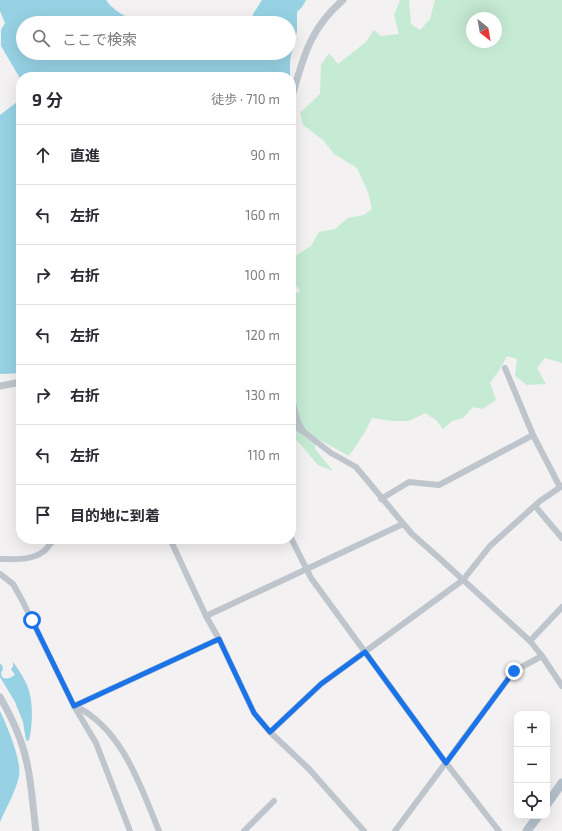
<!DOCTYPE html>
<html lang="ja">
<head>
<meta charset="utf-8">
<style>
	body { margin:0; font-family:"Exo 2","Noto Sans JP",sans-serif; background:#f7f7f7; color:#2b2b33 }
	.controls { position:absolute; right:12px; bottom:12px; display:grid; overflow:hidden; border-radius:8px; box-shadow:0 4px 16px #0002 }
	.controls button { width:36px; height:36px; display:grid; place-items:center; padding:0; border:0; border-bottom:1px solid #e1e1e2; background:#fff; color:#2b2b33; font:20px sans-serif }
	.compass { position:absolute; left:466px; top:12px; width:36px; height:36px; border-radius:50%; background:#fff; box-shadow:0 4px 16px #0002; rotate:149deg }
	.stop { position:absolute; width:12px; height:12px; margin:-9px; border:3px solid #1a73e8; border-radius:50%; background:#fff }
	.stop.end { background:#1a73e8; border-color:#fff; box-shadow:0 1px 4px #0008 }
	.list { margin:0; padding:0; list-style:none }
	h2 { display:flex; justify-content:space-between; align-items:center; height:52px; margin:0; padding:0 16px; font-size:17px }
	h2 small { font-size:13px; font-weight:400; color:#7c7c81 }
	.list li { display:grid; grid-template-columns:26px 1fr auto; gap:12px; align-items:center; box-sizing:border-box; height:60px; padding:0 16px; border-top:1px solid #e1e1e2 }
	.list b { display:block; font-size:15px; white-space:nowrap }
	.list em { font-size:13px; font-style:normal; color:#7c7c81 }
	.icon { flex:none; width:22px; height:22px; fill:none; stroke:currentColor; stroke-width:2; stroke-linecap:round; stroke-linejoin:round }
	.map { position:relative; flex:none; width:562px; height:831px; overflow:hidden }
	.search { position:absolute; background:#fff; box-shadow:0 4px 16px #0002; left:16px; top:16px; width:280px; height:44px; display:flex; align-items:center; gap:10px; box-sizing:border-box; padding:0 14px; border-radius:22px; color:#7c7c81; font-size:15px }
	.panel { position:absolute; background:#fff; box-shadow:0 4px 16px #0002; left:16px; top:72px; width:280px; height:472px; border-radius:16px }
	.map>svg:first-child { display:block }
	.green { fill:#c5ebd4; fill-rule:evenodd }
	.water { fill:#96d2e4 }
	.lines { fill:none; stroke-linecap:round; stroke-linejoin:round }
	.minor { stroke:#bec5cc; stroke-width:6 }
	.tertiary { stroke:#bec5cc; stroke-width:7 }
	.primary { stroke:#b4c0cc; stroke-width:9 }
	.route { stroke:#1a73e8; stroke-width:5 }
</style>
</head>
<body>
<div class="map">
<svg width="562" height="831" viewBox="0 0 562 831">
	<rect width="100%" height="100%" fill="#f3f1f1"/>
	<!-- green -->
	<path class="green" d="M 400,0 L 409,0 L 411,24 L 420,30 L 430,19 L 435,0 L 562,0 L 562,363 L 545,358 L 537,368 L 546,384 L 527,385 L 515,376 L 517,359 L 507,356 L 500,369 L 490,383 L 496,400 L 482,409 L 473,407 L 463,418 L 452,421 L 443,429 L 436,420 L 425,413 L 409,421 L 393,421 L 372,418 L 365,432 L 349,456 L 316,438 L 315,449 L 333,471 L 318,465 L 302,446 L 291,435 L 291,295 L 301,291 L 291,281 L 291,241 L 295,256 L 311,246 L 319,232 L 335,229 L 348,218 L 364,215 L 372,209 L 368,192 L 357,168 L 334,154 L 323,140 L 303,125 L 300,113 L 320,94 L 321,65 L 329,53 L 338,64 L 366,42 L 374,30 L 381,36 L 399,34 L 394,15 ZM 472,18 L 496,18 L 496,42 L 472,42 Z"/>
	<!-- water -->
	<g class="water">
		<path d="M 0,0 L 106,0 C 113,11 127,17 138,23 L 23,23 L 23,53 L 207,53 L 214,55 L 225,53 L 289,53 L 289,23 L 252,23 L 253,14 L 262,0 L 306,0 L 302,7 L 297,12 L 297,31 L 290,60 L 290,77 L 21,77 L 21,80 L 1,46 L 1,30 L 5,23 L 0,11 Z"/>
		<path d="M 21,99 L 21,373 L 0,374 L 0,115 Z"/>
		<path d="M 13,662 C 17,668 22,674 25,681 C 34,697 33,724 29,741 L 26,740 L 23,722 L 15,702 L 0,677 L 0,664 L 2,665 L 3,669 L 1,673 L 2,677 C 7,680 10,678 15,675 L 11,669 L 13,667 Z"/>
		<path d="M 0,711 C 7,726 22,760 19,776 C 16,791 6,808 0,822 Z"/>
	</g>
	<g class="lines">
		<!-- minor -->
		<g class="minor">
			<path d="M 505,368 L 533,435 L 560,487"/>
			<path d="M 291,396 L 298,422 L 303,431"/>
			<path d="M 291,424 L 304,432 L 331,453 L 356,467 L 412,534 L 437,556 L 530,641 L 542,656 L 562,686"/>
			<path d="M 381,499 L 409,482 L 439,485 L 533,435"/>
			<path d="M 535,506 L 562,538"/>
			<path d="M 291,538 L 311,578 L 446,763 L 499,831"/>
			<path d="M 170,539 L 206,616 L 219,639 L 254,713 L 270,732 L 309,769 L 364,831"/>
			<path d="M 0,559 C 14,559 32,561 44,551 C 48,548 51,543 54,539"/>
			<path d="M 0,574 L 13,584 L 22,600 L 74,706 L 96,743 L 130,831"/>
			<path d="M 206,616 L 403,524"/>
			<path d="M 530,641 L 562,607"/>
			<path d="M 74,706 L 219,639"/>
			<path d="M 75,706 C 122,728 141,787 159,831"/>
			<path d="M 270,732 L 321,684 L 463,580 L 490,546 L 540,501 L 562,486"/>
			<path d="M 244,831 L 274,801"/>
			<path d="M 395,831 L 514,671 L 542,656"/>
		</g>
		<!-- tertiary -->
		<g class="tertiary">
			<path d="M 291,100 C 303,59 309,29 343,0"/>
			<path d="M 0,386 L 21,382"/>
			<path d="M 0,697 C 8,711 15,725 20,739 C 31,768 32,801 36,831"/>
		</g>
		<!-- primary -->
		<g class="primary">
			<path d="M 547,804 L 562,783"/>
			<path d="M 527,831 L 538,816"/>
		</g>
	</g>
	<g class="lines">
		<!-- route -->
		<path class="route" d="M 32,620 L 74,706 L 219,639 L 254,713 L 270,732 L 321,684 L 365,652 L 446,763 L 514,671"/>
	</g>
</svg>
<div class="controls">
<button>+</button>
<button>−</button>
<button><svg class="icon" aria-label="locate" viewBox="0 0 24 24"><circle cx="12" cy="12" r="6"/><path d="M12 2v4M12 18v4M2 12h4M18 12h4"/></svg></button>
</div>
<svg class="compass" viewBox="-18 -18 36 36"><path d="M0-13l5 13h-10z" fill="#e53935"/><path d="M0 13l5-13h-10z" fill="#7c7c81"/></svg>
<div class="stop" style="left:32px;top:620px"></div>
<div class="stop end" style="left:514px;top:671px"></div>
<div class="search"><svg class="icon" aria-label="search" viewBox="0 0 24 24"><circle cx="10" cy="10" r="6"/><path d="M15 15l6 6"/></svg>ここで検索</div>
<section class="panel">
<h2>9 分<small>徒歩 · 710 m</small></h2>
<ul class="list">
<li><svg class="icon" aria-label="ahead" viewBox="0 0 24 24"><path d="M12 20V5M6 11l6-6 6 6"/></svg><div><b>直進</b></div><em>90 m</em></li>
<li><svg class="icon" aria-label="left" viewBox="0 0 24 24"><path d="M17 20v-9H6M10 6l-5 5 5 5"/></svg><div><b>左折</b></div><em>160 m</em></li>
<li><svg class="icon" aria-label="right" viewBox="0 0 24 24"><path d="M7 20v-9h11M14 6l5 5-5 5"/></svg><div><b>右折</b></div><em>100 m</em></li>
<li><svg class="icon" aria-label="left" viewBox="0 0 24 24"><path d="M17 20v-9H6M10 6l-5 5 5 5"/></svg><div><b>左折</b></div><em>120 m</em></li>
<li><svg class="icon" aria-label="right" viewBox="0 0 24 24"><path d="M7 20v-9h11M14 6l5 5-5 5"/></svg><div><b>右折</b></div><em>130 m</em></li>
<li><svg class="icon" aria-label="left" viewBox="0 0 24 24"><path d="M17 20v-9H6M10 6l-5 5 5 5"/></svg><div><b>左折</b></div><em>110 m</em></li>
<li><svg class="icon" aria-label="arrive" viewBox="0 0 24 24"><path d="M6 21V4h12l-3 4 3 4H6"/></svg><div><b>目的地に到着</b></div></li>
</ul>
</section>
</div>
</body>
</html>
